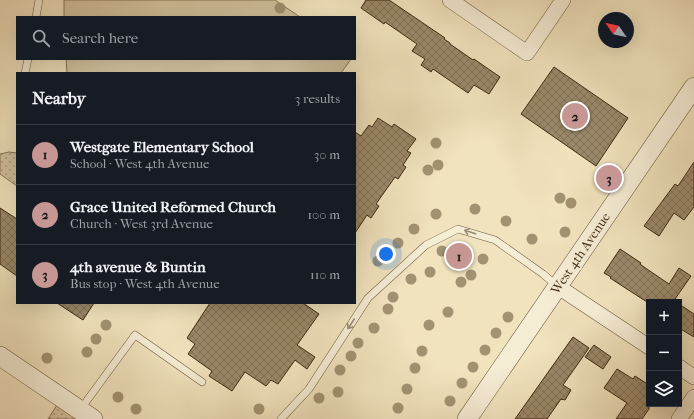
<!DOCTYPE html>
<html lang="en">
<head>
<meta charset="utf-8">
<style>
	body { margin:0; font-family:"IM FELL French Canon",serif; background:#20242c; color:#f1f3f6 }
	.controls { position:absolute; right:12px; bottom:12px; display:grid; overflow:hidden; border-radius:0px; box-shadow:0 4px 16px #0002 }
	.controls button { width:36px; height:36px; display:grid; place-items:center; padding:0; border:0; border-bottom:1px solid #363941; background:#171b24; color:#f1f3f6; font:20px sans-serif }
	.compass { position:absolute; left:598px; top:12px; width:36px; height:36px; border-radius:50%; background:#171b24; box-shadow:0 4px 16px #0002; rotate:304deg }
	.you { position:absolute; left:386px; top:254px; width:14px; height:14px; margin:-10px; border:3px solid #fff; border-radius:50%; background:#1a73e8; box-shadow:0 0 0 6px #1a73e833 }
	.badge { display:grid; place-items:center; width:26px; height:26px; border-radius:50%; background:#c59692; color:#111; font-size:13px; font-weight:700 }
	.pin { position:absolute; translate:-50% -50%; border:2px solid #fff; box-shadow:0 1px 4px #0006 }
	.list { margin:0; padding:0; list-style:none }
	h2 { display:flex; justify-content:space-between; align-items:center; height:52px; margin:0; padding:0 16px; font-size:17px }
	h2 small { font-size:13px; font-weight:400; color:#9ea1a6 }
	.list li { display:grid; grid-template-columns:26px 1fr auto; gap:12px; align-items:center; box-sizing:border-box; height:60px; padding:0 16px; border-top:1px solid #363941 }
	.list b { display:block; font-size:15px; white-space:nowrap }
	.list p { margin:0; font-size:13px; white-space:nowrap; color:#9ea1a6 }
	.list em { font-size:13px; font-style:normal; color:#9ea1a6 }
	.icon { flex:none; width:22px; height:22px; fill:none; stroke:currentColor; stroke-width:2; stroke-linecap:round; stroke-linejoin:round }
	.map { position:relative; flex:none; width:694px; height:419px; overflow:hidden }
	.search { position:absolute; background:#171b24; box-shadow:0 4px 16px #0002; left:16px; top:16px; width:340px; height:44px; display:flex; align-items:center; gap:10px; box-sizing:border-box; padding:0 14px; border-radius:0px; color:#9ea1a6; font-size:15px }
	.panel { position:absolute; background:#171b24; box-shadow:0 4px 16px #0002; left:16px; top:72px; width:340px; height:232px; border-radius:0px }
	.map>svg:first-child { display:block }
	.grass { fill:#d3c3a0; stroke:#887658 }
	.park { fill:url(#park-dots); stroke:#887658 }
	.building { fill:url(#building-cross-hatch); stroke:#3e2810 }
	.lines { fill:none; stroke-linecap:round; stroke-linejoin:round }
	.service-casing { stroke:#6b573c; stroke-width:8 }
	.minor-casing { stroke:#6b573c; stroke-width:16 }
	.tertiary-casing { stroke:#6b573c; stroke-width:20 }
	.service { stroke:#f6edd5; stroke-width:7 }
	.minor { stroke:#f6edd5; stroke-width:15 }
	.tertiary { stroke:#f6edd5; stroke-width:19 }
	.tree { fill:#a39272 }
	.oneway { stroke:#9a8a72 }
	.labels { text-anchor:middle; stroke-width:4; stroke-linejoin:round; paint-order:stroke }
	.street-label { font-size:13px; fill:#3e2810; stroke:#f6edd5 }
</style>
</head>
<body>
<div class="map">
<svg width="694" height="419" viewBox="0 0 694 419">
	<defs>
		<pattern id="park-dots" width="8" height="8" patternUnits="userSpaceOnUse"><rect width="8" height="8" fill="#d3c3a0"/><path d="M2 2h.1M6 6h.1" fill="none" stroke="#ad9e81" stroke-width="1.8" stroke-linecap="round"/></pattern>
		<pattern id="building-cross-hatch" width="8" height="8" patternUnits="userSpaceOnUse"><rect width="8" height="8" fill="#9b896a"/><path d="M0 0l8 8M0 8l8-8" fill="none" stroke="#807056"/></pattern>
	</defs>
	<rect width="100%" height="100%" fill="#f1e3be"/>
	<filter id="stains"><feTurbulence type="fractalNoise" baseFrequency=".005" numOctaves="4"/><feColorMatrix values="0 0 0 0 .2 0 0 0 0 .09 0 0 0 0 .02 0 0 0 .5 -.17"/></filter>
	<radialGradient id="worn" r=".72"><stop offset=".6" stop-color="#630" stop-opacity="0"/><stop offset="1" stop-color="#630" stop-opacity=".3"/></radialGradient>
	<!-- grass -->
	<g class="grass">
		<path d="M 64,0 L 275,0 L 300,17 L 64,17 Z"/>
		<path d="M 66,59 L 351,59 L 341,73 L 67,73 Z"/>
	</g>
	<!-- park -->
	<g class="park">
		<path d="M 9,152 L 17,153 L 17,186 L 0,174 L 0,154 Z"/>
		<path d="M 57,405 L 77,419 L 48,419 Z"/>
	</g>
	<!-- building -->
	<g class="building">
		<path d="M 366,0 L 389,0 L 445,38 L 444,39 L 450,43 L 450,44 L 473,60 L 474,59 L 500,77 L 489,94 L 474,85 L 468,93 L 433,69 L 431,72 L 421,65 L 425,59 L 412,51 L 417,44 L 385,22 L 384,24 L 361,8 Z"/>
		<path d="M 554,67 L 628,118 L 596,166 L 521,114 Z"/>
		<path d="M 378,118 L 392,127 L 394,124 L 416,139 L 407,151 L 411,153 L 403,165 L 406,167 L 398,179 L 395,177 L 376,204 L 379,206 L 371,218 L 367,215 L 355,233 L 355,132 L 361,136 L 369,125 L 372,127 Z"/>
		<path d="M 694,162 L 694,207 L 684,220 L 674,213 L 659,236 L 644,226 L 675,184 L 678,186 Z"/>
		<path d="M 0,208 L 17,219 L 17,276 L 0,264 Z"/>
		<path d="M 620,249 L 641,263 L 640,264 L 644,267 L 669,284 L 679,268 L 691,276 L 673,302 L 647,302 L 610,278 L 611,277 L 604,273 Z"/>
		<path d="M 57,303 L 94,303 L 83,320 Z"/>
		<path d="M 210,303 L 303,303 L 319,314 L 297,345 L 315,357 L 307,369 L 295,360 L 278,384 L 271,380 L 266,386 L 245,372 L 232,391 L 209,376 L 212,371 L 188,354 L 195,344 L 187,338 Z"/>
		<path d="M 679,304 L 694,314 L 694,337 L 679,328 Z"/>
		<path d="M 573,337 L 589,348 L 563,385 L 571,390 L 565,400 L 561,399 L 547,419 L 515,419 Z"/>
		<path d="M 594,345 L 611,357 L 603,369 L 585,357 Z"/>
		<path d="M 617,369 L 633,379 L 635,376 L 649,385 L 649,409 L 642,419 L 616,419 L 627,403 L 604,388 Z"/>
	</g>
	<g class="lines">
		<defs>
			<g id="service">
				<path d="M 36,17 L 39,0"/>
				<path d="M 25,73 L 28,59"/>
				<path d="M 80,410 L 135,335 L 202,382"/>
				<path d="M 281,419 L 309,389 L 368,298 L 426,245 L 458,229 L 495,240 L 543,274 L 557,286"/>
			</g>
			<g id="minor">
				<path d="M 450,0 L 527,53 L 563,0"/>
				<path d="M 557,286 L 649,347"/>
				<path d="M 679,367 L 694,377"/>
				<path d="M 679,419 L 694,397"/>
			</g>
			<g id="tertiary">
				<path d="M 0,356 L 93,419"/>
				<path d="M 467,419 L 694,87"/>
			</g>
		</defs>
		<!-- service casing -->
		<use href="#service" class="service-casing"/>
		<!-- minor casing -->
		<use href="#minor" class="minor-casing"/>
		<!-- tertiary casing -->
		<use href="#tertiary" class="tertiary-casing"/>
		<!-- service -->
		<use href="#service" class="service"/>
		<!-- minor -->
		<use href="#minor" class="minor"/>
		<!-- tertiary -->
		<use href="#tertiary" class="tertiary"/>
	</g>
	<!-- trees -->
	<g class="tree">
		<circle cx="280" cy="8" r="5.5"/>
		<circle cx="436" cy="143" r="5.5"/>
		<circle cx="438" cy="165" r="5.5"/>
		<circle cx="428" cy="170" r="5.5"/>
		<circle cx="560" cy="198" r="5.5"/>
		<circle cx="571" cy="203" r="5.5"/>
		<circle cx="475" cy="209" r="5.5"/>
		<circle cx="436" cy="214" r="5.5"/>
		<circle cx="506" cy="221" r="5.5"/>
		<circle cx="414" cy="229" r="5.5"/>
		<circle cx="565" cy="232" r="5.5"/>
		<circle cx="532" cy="239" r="5.5"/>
		<circle cx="398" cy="243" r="5.5"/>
		<circle cx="466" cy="250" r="5.5"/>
		<circle cx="442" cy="251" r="5.5"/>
		<circle cx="483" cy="259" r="5.5"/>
		<circle cx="378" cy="261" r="5.5"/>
		<circle cx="430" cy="272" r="5.5"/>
		<circle cx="471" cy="275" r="5.5"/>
		<circle cx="411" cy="279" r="5.5"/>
		<circle cx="461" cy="282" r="5.5"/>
		<circle cx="393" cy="297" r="5.5"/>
		<circle cx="388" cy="309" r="5.5"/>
		<circle cx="448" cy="312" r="5.5"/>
		<circle cx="508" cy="317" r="5.5"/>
		<circle cx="106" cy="325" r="5.5"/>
		<circle cx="429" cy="325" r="5.5"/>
		<circle cx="374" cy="328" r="5.5"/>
		<circle cx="496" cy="333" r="5.5"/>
		<circle cx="96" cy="339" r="5.5"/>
		<circle cx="358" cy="343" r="5.5"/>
		<circle cx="485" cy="350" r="5.5"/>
		<circle cx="422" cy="351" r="5.5"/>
		<circle cx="87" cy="352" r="5.5"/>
		<circle cx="351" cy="356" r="5.5"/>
		<circle cx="47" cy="358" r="5.5"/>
		<circle cx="473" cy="367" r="5.5"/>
		<circle cx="415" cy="368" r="5.5"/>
		<circle cx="340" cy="370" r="5.5"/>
		<circle cx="462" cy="383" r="5.5"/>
		<circle cx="407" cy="389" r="5.5"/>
		<circle cx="338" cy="392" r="5.5"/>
		<circle cx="118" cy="397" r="5.5"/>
		<circle cx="319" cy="398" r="5.5"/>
		<circle cx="450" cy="401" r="5.5"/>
		<circle cx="398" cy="408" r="5.5"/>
		<circle cx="136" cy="409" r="5.5"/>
		<circle cx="259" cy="409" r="5.5"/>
	</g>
	<!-- one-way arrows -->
	<defs><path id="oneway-shaft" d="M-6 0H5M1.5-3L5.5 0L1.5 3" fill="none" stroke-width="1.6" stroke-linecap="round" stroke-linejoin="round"/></defs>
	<g class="oneway">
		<use href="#oneway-shaft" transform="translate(470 232) rotate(-162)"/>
		<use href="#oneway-shaft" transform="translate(351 324) rotate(123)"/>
	</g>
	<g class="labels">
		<!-- street labels -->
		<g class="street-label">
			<text transform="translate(580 253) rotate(-56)" y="5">West 4th Avenue</text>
		</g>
	</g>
	<rect width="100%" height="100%" filter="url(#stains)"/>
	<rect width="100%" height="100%" fill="url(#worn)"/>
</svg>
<div class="controls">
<button>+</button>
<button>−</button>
<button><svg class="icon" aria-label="layers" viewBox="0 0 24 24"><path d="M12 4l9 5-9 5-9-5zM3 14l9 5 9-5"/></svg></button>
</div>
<svg class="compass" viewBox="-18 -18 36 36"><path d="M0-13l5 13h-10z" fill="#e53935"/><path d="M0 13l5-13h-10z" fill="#9ea1a6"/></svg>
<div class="you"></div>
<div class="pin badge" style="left:459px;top:256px">1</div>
<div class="pin badge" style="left:575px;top:116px">2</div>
<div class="pin badge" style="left:609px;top:178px">3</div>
<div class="search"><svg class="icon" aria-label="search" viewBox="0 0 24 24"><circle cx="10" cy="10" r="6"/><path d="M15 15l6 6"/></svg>Search here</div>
<section class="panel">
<h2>Nearby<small>3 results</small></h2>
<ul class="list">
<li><span class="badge">1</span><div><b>Westgate Elementary School</b><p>School · West 4th Avenue</p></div><em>30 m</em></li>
<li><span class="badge">2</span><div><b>Grace United Reformed Church</b><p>Church · West 3rd Avenue</p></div><em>100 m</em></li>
<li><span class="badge">3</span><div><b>4th avenue &amp; Buntin</b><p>Bus stop · West 4th Avenue</p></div><em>110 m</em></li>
</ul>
</section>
</div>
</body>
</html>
